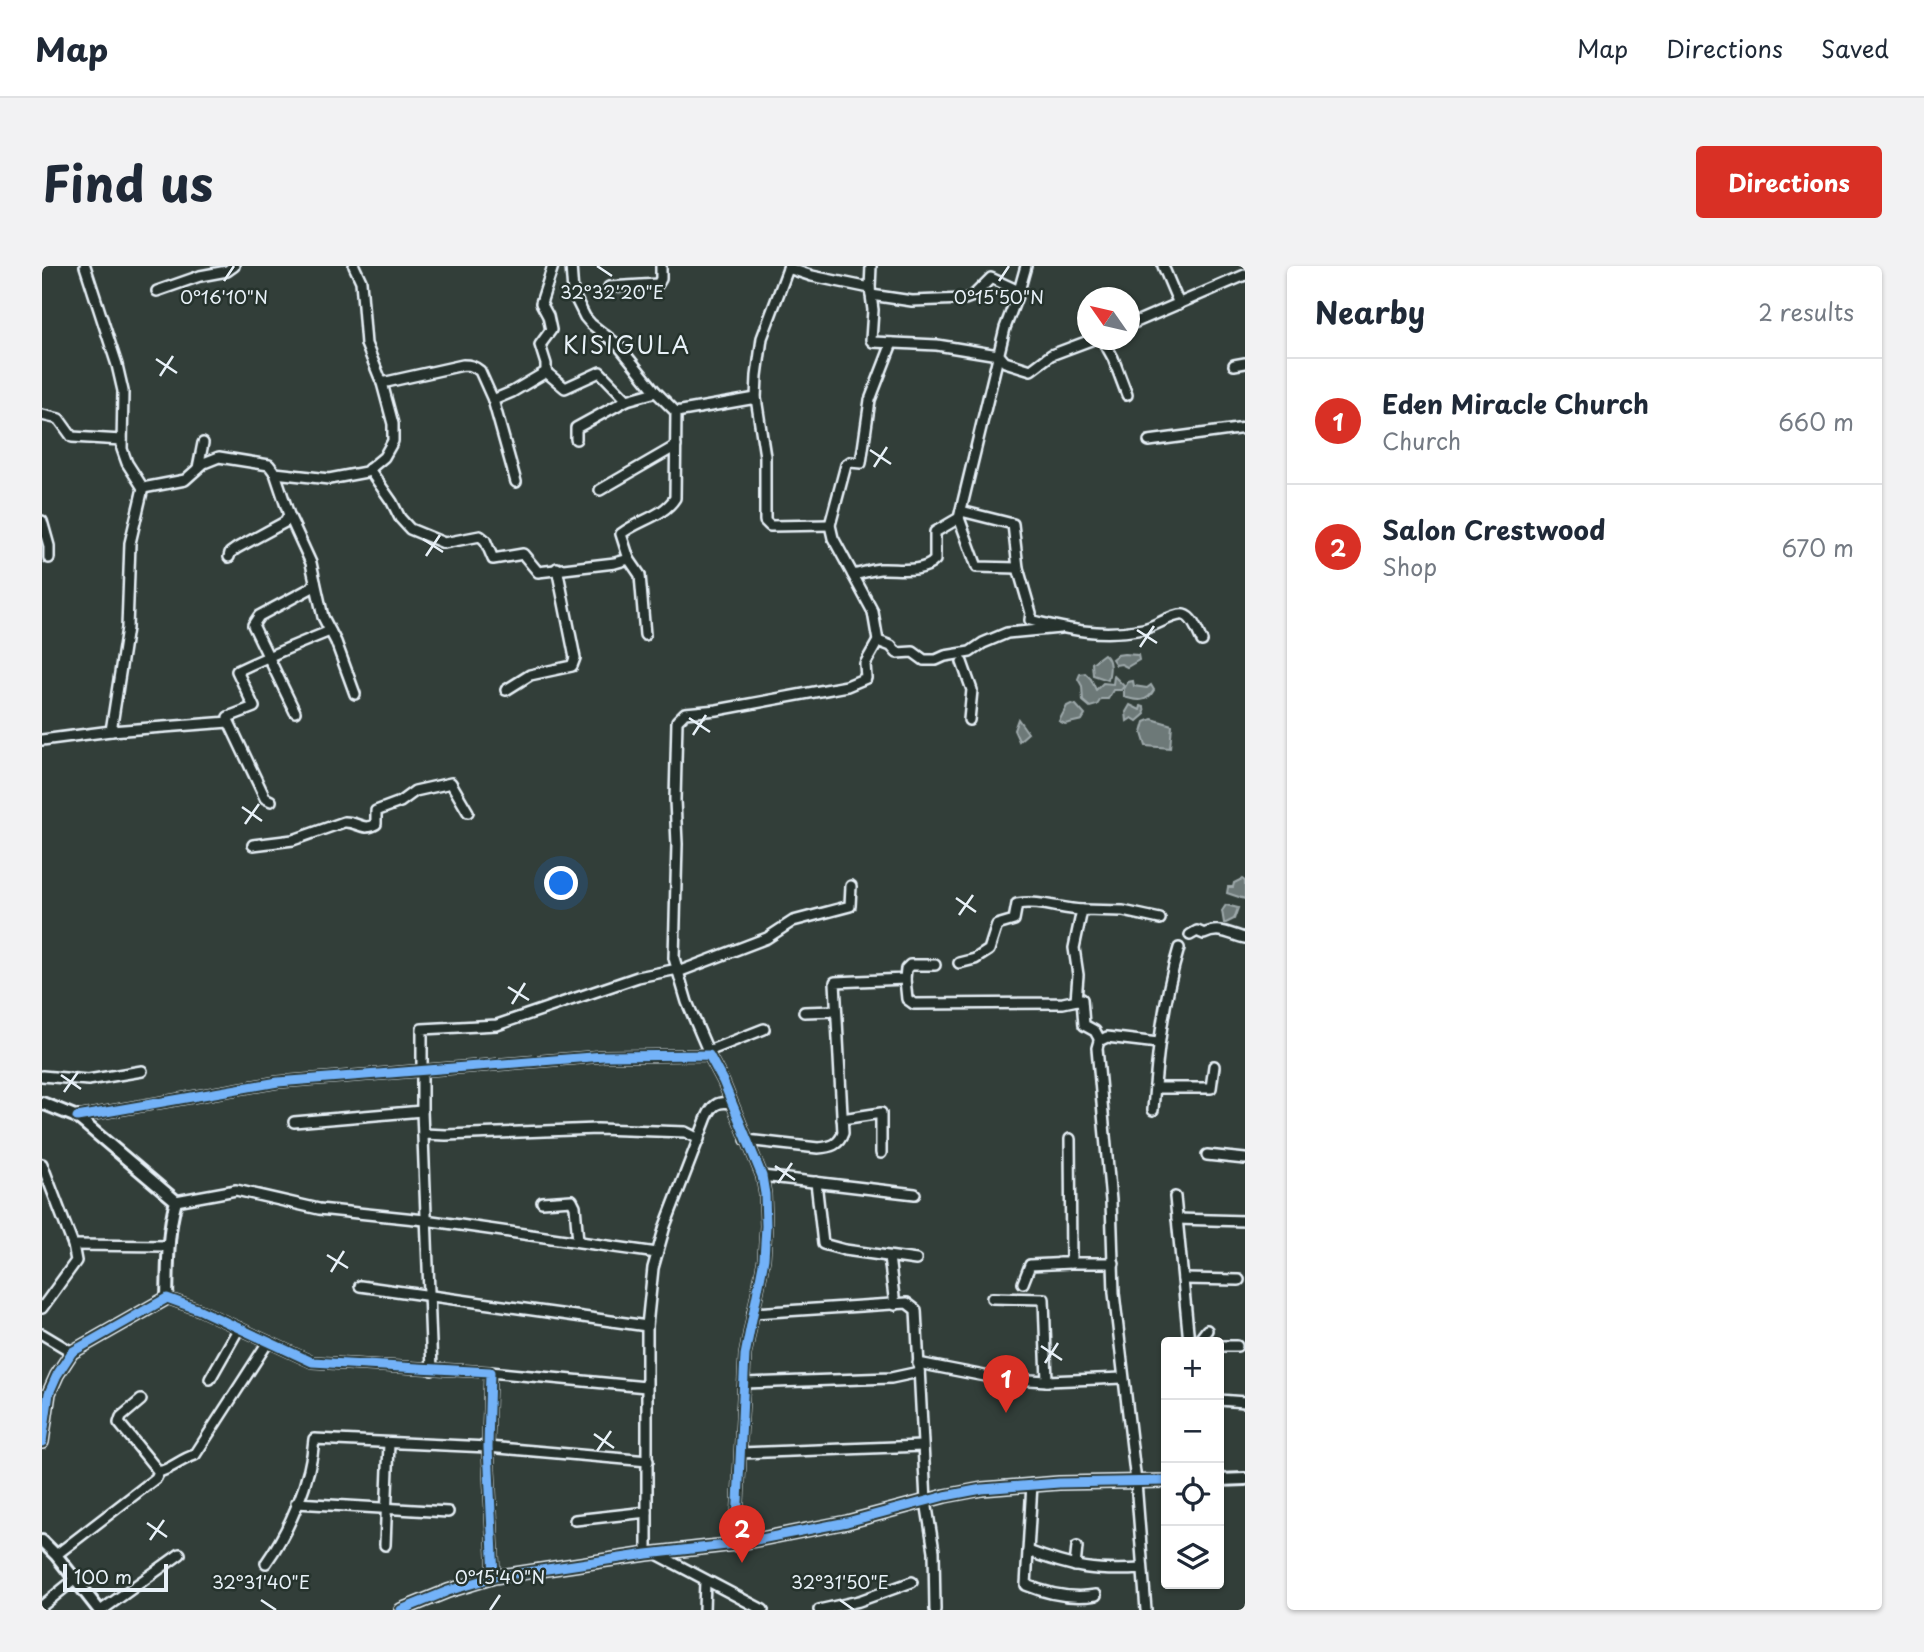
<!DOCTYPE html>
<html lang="en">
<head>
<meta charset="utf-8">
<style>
	body { margin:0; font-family:"Playpen Sans",sans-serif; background:#f2f2f3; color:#1f2937 }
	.controls { position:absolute; right:21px; bottom:21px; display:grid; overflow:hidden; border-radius:7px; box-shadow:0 2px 5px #0004 }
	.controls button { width:63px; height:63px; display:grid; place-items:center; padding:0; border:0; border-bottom:2px solid #e0e1e3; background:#fff; color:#1f2937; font:35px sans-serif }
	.compass { position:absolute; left:1035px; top:21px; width:63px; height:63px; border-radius:50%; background:#fff; box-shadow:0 2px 5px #0004; rotate:304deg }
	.scale { position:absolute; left:21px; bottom:18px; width:105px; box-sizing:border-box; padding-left:7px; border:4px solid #e8f1f8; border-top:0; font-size:19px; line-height:24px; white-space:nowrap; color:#e8f1f8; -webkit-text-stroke:5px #26332d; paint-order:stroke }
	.you { position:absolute; left:520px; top:618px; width:24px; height:24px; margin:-18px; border:5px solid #fff; border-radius:50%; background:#1a73e8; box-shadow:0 0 0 10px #1a73e833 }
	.badge { display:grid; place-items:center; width:46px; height:46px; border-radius:50%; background:#d93025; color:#fff; font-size:23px; font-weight:700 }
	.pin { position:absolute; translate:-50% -58px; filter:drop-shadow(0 2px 4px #0008) }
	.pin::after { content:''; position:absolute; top:37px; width:24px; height:21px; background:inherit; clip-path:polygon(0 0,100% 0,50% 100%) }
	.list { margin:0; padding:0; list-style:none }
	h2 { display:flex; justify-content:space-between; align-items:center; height:91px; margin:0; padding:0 28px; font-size:30px }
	h2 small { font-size:23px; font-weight:400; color:#747a83 }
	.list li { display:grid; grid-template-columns:46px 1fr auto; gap:21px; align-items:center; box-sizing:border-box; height:126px; padding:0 28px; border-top:2px solid #e0e1e3 }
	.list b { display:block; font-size:26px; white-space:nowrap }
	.list p { margin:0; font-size:23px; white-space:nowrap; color:#747a83 }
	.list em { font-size:23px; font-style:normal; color:#747a83 }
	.icon { flex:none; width:38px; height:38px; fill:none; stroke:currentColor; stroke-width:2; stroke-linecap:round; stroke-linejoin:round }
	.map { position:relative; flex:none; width:1203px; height:1344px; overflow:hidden; border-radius:7px }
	header { display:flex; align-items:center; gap:42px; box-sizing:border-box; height:98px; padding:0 35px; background:#fff; border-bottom:2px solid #e0e1e3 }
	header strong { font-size:33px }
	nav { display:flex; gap:38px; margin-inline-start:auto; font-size:24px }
	.intro { display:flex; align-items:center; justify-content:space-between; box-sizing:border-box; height:168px; padding:0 42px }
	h1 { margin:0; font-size:49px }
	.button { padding:18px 32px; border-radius:7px; background:#d93025; color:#fff; font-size:24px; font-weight:700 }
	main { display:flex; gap:42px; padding:0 42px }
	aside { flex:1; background:#fff; border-radius:7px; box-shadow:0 2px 5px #0004 }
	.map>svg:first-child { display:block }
	.water { fill:#6d7978; stroke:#9ea9ab; stroke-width:2 }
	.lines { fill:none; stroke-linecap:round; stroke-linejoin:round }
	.minor-casing { stroke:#e8f1f8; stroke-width:14 }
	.tertiary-casing { stroke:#e8f1f8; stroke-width:16 }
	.minor { stroke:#26332d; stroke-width:9 }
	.tertiary { stroke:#26332d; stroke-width:10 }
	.cycleway-casing { stroke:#26332d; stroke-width:13 }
	.cycleway { stroke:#73b2f8; stroke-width:9 }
	.ticks { fill:none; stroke:#e8f1f8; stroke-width:2.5 }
	.labels { text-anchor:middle; stroke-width:5; stroke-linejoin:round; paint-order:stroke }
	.quarter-label { font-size:23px; letter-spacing:2px; fill:#e8f1f8; stroke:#26332d }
	.ticks-label { font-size:18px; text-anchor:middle; fill:#e8f1f8; stroke:#26332d; stroke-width:5; stroke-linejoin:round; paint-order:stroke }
</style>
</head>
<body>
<header>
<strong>Map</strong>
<nav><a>Map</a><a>Directions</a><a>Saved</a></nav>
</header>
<div class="intro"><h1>Find us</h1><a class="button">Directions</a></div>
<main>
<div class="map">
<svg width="1203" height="1344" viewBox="0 0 1203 1344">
	<rect width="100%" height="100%" fill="#323e39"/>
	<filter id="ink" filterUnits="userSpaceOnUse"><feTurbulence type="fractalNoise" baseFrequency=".0143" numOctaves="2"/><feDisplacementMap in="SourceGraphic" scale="14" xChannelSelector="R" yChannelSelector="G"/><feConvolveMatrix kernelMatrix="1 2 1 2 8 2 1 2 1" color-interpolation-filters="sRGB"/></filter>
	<g filter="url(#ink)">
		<!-- water -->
		<g class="water">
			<path d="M 1062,388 C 1070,394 1068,405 1066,414 L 1051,409 L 1050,397 Z"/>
			<path d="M 1082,388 L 1096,389 L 1097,394 L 1085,401 L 1079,398 L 1074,399 L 1070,393 L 1075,389 Z"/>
			<path d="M 1043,407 L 1049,413 L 1054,424 L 1061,417 L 1071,418 L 1072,410 L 1082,420 L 1079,424 L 1071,424 L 1066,433 L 1059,433 L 1055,439 L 1048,441 L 1041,435 L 1040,420 L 1036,413 L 1038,408 Z"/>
			<path d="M 1091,415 L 1092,420 L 1105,422 L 1109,419 L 1112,424 C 1105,437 1095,435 1082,431 L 1082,423 L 1086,416 Z"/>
			<path d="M 1029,438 L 1034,439 L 1043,449 L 1040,454 L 1023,458 L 1017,455 L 1025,440 Z"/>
			<path d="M 1088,439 L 1098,444 L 1099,440 L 1102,441 L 1103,448 L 1095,455 L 1090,452 L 1085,455 L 1084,446 Z"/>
			<path d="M 976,453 L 986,467 L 977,475 L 972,464 Z"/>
			<path d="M 1110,453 L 1130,459 L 1128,482 L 1104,480 L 1100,467 L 1103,456 Z"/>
			<path d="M 1200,613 L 1203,615 L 1203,633 L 1185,627 L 1186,621 L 1191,621 L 1192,617 Z"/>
			<path d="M 1184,639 L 1196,642 L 1192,653 L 1184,657 L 1182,657 L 1180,645 Z"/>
		</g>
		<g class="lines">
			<defs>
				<g id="minor">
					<path d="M 43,0 L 75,99 L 81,125 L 80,183 L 85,197 L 101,222 L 88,277 L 85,362 L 69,465"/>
					<path d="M 529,0 L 531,27 L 543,51 L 549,58 L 576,79 L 614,126"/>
					<path d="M 747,0 L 720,72 L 715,110 L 714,132 L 723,190 L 723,255 L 728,260 L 788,259"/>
					<path d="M 1121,0 L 1137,38"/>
					<path d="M 746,2 L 770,10 L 828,22 L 831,44 L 829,74 L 831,76 L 895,79 L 956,89"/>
					<path d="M 567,21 L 616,18 L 619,13 L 619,0"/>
					<path d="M 828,22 L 829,0"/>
					<path d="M 115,25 L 158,10 L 185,5 L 192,0"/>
					<path d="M 977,25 L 984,0"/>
					<path d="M 1087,59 L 1203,9"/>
					<path d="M 1061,74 L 1071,92 L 1085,129"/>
					<path d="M 850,77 L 828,134 L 819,197 L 808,196 L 804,199 L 788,259 L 791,272 L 831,346 L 836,375 L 849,380 L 855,387 L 871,386 L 882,394 L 894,394 L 903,390 L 928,386 L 941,377 L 965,367 L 1018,362"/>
					<path d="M 956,88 L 963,96 L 989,104 L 1009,89 L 1049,74"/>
					<path d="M 1192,99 L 1203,97"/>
					<path d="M 504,106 L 504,98 L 498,79 L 509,64 L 506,50 L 499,37 L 511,0"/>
					<path d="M 340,117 L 421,99 C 428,99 432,100 438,105 L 451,134 L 474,216"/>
					<path d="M 451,134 L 470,126 L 504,106 L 523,122 L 558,106 L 585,134 L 614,126 L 634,146 L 633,232 C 621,251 596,254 579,268 L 587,293"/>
					<path d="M 634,146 L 714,132"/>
					<path d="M 0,149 L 17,153 L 30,171 L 80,174"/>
					<path d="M 534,173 L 534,162 L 585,134"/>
					<path d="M 1107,175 L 1203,162"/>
					<path d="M 156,202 L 161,177"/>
					<path d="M 327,203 L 350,236 L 358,252 L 368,263 L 402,277 L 438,270 L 443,274 L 451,293 L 481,288 L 496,306 L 573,297 L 587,293 L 598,309 L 603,369"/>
					<path d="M 233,207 L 287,213 L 324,206 L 342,191 L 351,175 L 351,158 L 340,117 L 324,78 L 319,15 L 312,0"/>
					<path d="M 101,222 L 143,214 L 162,197 L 177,191 L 227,199 L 233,207 L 247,249 L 269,297 L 281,351 L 294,376 L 313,428"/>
					<path d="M 558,224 L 634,180"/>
					<path d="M 919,245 L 971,258 L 976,302 L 989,347 L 988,354 C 1027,364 1060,371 1101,363 C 1112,361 1132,347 1142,349 C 1151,351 1156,367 1160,375"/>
					<path d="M 917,252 L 935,301 L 976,302"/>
					<path d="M 0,255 L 7,280 L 7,292"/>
					<path d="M 187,291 L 188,287 L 195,282 L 243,256 L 247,249"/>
					<path d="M 811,309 C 820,307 829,304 838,303 C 855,302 880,308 893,294 L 893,266 L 917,252 L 963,62 L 977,25 L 949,12 L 931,30 L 923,33 L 870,35 L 829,29"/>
					<path d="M 920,396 L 930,424 L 927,454"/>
					<path d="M 464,424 L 488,409 L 530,400 L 533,392 L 515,302"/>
					<path d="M 253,446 L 211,359 L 217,350 L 269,322 L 273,316"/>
					<path d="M 186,451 L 212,441 L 195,405 C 226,390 256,378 288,365"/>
					<path d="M 0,474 L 69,465 L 187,456 L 223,532 L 229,535"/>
					<path d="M 211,579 L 251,574 L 302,556 C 315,555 321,566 334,558 L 334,545 L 358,536 L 373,525 L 409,517 L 426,546"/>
					<path d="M 1148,669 L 1155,665 L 1162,668 C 1178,660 1189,669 1203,672"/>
					<path d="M 917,697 L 933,693 L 947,684 L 955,659 L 972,654 L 975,638 C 997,634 1018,643 1040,644"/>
					<path d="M 636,706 L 725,672 L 751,655 L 808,640 L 809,620"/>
					<path d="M 863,713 L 865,733 L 872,738 L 1021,737 L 1040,733 L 1042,759 L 1053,765 L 1058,774"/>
					<path d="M 1034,734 L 1036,709 L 1032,682 L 1040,644 L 1081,645 L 1118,653"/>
					<path d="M 762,746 L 794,745"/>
					<path d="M 722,763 L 666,785 L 645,736 L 632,692 L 635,578 L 633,534 L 635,455 L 643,447 L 675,444 L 805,420 L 824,412 L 823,398 L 836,375"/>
					<path d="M 0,810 L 46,814 L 100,805"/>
					<path d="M 1113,822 L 1169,822 L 1172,800"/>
					<path d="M 1111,844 C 1115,789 1121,735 1137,682"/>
					<path d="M 35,851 L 236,816 L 562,790 L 667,789 L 681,815 L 720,910 L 723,928 L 724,960 L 722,993 L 703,1089 L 694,1278"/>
					<path d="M 800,853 L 839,847 L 839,887"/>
					<path d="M 252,856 L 380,845"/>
					<path d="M 381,868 L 404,869 L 555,863 L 643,866 L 657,873"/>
					<path d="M 1028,873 L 1029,997 L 1072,997"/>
					<path d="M 704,874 L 776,882 C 789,881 797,879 801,867 L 793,716 L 863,713 L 864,703 L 868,699 L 893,699"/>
					<path d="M 1165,889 L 1203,893"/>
					<path d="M 0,898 L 31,979 L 34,995 L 0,1042"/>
					<path d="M 720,910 L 873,928"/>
					<path d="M 774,916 L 781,978 L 803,984 L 874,994"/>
					<path d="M 1133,931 L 1147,1076"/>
					<path d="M 134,935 L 194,924 L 277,943 L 383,954 L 615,987"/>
					<path d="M 500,936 L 530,934 L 533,940 L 536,975"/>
					<path d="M 1135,953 L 1203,955"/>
					<path d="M 31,979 L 126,980"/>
					<path d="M 847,991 L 853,1039"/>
					<path d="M 1141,1013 L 1197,1014"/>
					<path d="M 981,1017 L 988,999 L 1029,997 L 1017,997"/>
					<path d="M 318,1020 L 605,1060"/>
					<path d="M 125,1032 L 158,1044 L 270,1096 L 448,1106 L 446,1181 L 452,1311"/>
					<path d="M 950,1032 L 1002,1033 L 1005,1115"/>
					<path d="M 711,1047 L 865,1037 L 874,1044 L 884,1235 L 892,1285 L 893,1344"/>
					<path d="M 0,1068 L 30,1086"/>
					<path d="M 1156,1076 L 1165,1064"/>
					<path d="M 1177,1080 L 1195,1080"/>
					<path d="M 876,1097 L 953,1112 L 1005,1115 L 1081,1112"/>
					<path d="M 390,1104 L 380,845 L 380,763 L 455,759 L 596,711 L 636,703"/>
					<path d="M 448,1106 L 604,1121"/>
					<path d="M 168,1113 L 197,1062"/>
					<path d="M 703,1117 L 849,1112 L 877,1106"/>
					<path d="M 99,1134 L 79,1151 L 77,1157 L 117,1206"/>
					<path d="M 1177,1134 L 1203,1136"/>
					<path d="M 699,1187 L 880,1180"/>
					<path d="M 990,1218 L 984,1319 C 1006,1328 1031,1333 1054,1329"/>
					<path d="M 254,1237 L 406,1246"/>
					<path d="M 533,1254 L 605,1246"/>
					<path d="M 343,1279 L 347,1177"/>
					<path d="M 986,1285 C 1030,1302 1055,1306 1100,1303"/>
					<path d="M 613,1287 L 721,1344"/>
					<path d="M 605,1288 L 605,1060 L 611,1002 L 623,960 L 665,851 C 670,840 675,835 688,837"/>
					<path d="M 14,1289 L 114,1212 L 117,1206 C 131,1202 139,1193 153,1189 L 226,1076"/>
					<path d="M 224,1297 C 248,1263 269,1214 272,1173 L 446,1181 L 606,1195"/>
					<path d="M 1033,1300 L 1035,1281"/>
					<path d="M 0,1340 L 32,1314"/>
					<path d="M 60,1344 L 138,1288"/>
					<path d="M 662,1344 L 663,1315"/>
					<path d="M 777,1344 L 817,1335 L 870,1316"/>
					<path d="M 1104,1344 L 1094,1216 L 1072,1027 L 1069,935 L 1055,782 L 1057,775 L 1065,771 L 1116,777"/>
				</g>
				<g id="tertiary">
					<path d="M 0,837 L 35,851 L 134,935 C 125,967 126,999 125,1032 L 30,1086 L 15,1109 L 7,1127 L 0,1176"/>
					<path d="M 1177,1214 L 1203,1213"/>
					<path d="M 0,1275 L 14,1289 L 57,1344"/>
					<path d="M 359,1344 L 406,1325 L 452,1311 L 605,1288 L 694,1278 L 805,1256 L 903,1230 L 940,1223 L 1017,1217 L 1124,1215"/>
				</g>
			</defs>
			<!-- minor casing -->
			<use href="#minor" class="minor-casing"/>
			<!-- tertiary casing -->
			<use href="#tertiary" class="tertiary-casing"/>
			<!-- minor -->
			<use href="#minor" class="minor"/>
			<!-- tertiary -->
			<use href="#tertiary" class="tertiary"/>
			<defs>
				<g id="cycleway">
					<path d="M 35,851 L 236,816 L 562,790 L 667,789 L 681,815 L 720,910 L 723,928 L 724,960 L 722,993 L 703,1089 L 694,1278"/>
					<path d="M 0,1176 L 7,1127 L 15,1109 L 30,1086 L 125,1032 L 158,1044 L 270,1096 L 448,1106 L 446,1181 L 452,1311"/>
					<path d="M 359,1344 L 406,1325 L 452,1311 L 605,1288 L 694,1278 L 805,1256 L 903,1230 L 940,1223 L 1017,1217 L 1124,1215"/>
				</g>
			</defs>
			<!-- cycleway casing -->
			<use href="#cycleway" class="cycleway-casing"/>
			<!-- cycleway -->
			<use href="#cycleway" class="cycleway"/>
		</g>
	</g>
	<!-- ticks -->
	<path class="ticks" d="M 555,0 L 570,10M 182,15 L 192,0M 957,15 L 967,0M 114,93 L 135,107M 118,110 L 131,90M 828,184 L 849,198M 832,201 L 845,181M 381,273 L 401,286M 384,290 L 398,269M 1095,364 L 1115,377M 1098,381 L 1112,360M 647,452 L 668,466M 651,469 L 664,449M 200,541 L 220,555M 203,558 L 217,538M 914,632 L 934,646M 917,649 L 931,629M 466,721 L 487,734M 470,738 L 483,717M 19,809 L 39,823M 22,826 L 36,806M 733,900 L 753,914M 736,917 L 750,897M 285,989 L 306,1002M 289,1006 L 302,985M 999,1080 L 1020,1094M 1003,1097 L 1016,1077M 552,1168 L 572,1182M 555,1185 L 569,1165M 105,1257 L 125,1271M 108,1274 L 122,1254M 219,1334 L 234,1344M 798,1334 L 812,1344M 448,1344 L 458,1329"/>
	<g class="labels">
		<!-- quarter labels -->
		<g class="quarter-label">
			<text x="585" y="88">KISIGULA</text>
		</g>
	</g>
	<g class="ticks-label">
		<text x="570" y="33">32°32'20"E</text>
		<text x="182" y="38">0°16'10"N</text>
		<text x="957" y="38">0°15'50"N</text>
		<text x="458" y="1318">0°15'40"N</text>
		<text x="219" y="1323">32°31'40"E</text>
		<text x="798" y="1323">32°31'50"E</text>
	</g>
</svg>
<div class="controls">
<button>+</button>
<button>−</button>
<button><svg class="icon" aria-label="locate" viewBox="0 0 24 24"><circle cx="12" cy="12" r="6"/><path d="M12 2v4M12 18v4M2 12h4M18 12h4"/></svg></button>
<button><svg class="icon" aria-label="layers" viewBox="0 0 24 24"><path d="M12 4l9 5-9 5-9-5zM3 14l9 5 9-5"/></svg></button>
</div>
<svg class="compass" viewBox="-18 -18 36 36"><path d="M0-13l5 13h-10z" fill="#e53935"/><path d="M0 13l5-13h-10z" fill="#747a83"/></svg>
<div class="scale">100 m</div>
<div class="you"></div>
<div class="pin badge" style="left:964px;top:1147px">1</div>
<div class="pin badge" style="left:700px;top:1297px">2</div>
</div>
<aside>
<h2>Nearby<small>2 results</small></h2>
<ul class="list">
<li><span class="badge">1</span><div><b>Eden Miracle Church</b><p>Church</p></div><em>660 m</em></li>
<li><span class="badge">2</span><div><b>Salon Crestwood</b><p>Shop</p></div><em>670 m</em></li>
</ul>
</aside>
</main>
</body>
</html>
